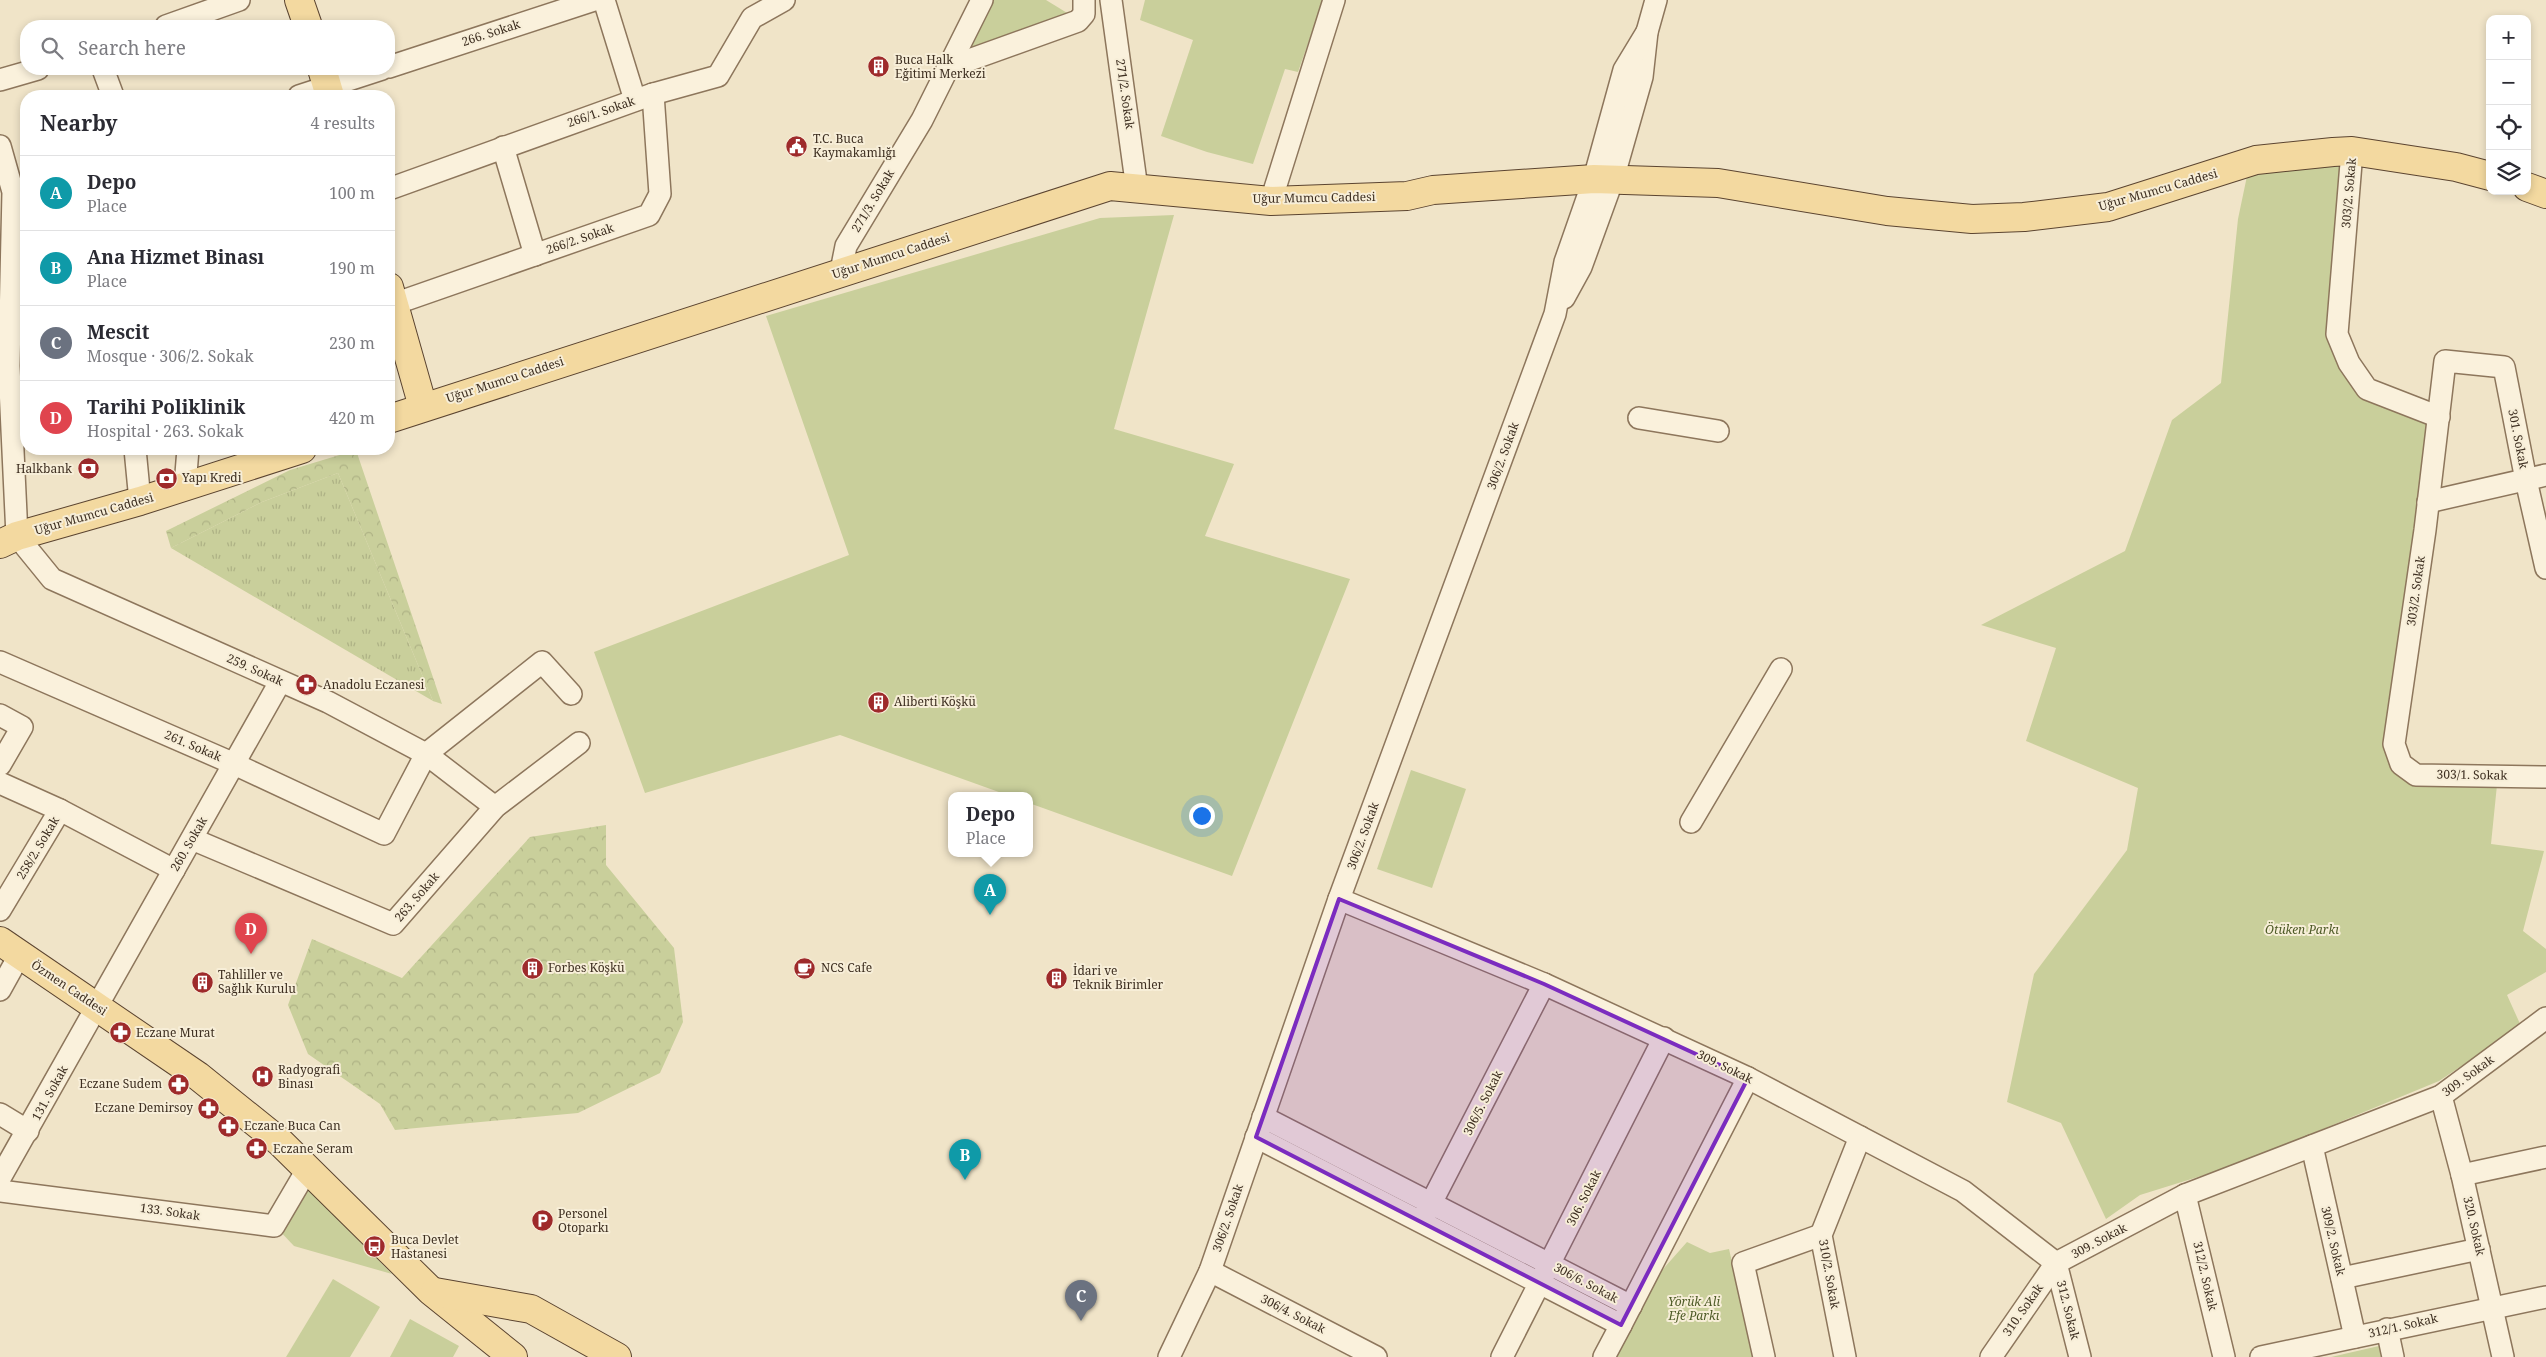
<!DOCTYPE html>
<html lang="en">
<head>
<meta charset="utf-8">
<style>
	body { margin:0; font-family:"Noto Serif",serif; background:#f2f2f3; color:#2b2b33 }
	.controls { position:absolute; right:15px; top:15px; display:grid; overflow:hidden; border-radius:10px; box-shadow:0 2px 8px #0003 }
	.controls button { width:45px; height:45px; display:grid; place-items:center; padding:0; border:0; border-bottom:1px solid #e1e1e2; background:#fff; color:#2b2b33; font:25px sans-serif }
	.you { position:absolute; left:1201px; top:815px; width:18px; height:18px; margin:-12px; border:4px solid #fff; border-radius:50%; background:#1a73e8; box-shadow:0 0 0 8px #1a73e833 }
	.badge { display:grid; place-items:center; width:32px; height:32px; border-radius:50%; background:#b45309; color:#fff; font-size:16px; font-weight:700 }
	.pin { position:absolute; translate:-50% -41px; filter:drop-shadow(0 1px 2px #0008) }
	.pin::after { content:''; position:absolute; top:26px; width:18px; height:15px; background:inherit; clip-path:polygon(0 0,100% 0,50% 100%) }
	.popup { position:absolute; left:948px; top:792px; width:85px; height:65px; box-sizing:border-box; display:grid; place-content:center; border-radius:10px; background:#fff; filter:drop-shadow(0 1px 4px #0005); font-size:16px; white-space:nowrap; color:#7c7c81 }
	.popup b { font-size:19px; color:#2b2b33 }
	.popup::after { content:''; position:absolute; left:50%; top:100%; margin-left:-10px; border:10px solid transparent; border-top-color:#fff }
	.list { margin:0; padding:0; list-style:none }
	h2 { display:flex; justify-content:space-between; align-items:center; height:65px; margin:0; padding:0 20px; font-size:21px }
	h2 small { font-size:16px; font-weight:400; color:#7c7c81 }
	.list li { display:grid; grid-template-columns:32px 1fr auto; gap:15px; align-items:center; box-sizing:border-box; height:75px; padding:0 20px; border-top:1px solid #e1e1e2 }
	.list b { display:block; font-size:19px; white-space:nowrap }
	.list p { margin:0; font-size:16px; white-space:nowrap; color:#7c7c81 }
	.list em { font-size:16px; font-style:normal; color:#7c7c81 }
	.icon { flex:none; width:28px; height:28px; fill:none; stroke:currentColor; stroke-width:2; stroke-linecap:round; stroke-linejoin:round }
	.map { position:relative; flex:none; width:2546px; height:1357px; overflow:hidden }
	.search { position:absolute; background:#fff; box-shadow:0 2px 8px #0003; left:20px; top:20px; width:375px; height:55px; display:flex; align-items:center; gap:12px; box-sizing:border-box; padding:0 18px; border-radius:20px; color:#7c7c81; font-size:19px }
	.panel { position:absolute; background:#fff; box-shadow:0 2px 8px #0003; left:20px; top:90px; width:375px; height:365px; border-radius:20px }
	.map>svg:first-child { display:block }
	.grass { fill:url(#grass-tufts) }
	.forest { fill:url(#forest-crowns) }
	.park { fill:#c9cf9b }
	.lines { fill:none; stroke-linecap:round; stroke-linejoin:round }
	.minor-casing { stroke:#8d765c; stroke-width:24 }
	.major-casing { stroke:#5b4430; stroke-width:30 }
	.minor { stroke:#faf1dc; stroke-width:21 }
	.major { stroke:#f3d9a0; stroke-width:28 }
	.marked { fill:#7b2cbf; fill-opacity:0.2; stroke:#7b2cbf; stroke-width:4; stroke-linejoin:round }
	.labels { text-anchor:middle; stroke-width:4; stroke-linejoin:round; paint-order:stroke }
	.street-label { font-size:12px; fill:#3d2e20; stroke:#f7eed8 }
	.poi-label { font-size:12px; fill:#3d2e20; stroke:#f7eed8; text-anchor:start }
	.park-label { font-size:12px; font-style:italic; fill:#4d5a26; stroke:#f7eed8 }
</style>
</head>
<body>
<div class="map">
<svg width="2546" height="1357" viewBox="0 0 2546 1357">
	<defs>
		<pattern id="grass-tufts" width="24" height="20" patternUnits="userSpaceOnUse" patternTransform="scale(1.25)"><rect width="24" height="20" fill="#c9cf9b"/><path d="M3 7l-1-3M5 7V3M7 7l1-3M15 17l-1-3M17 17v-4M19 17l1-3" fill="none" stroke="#aeb285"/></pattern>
		<pattern id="forest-crowns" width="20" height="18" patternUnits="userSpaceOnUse" patternTransform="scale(1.25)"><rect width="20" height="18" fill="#c9cf9b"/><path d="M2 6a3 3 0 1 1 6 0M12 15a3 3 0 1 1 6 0" fill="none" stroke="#aeb285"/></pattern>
	</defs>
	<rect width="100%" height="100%" fill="#f0e4c8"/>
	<!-- grass -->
	<path class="grass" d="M 338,473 L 433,701 L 171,548 L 262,502 Z"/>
	<!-- forest -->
	<g class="forest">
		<path d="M 356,450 L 442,704 L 433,701 L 338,473 L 262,502 L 171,548 L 166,531 L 290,470 Z"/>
		<path d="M 606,825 L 606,865 L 674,948 L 683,1022 L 660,1073 L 578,1113 L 395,1130 L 380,1104 L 308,1054 L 288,1005 L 312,939 L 402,978 L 530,837 Z"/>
	</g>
	<!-- park -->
	<g class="park">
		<path d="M 989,0 L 1046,0 L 1077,19 L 956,61 Z"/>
		<path d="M 1145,0 L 1323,0 L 1298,72 L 1285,69 L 1253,164 L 1207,152 L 1161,136 L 1193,40 L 1140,20 Z"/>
		<path d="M 2345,163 L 2337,334 L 2350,368 L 2439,417 L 2401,763 L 2498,775 L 2491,844 L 2544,851 L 2523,931 L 2546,949 L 2546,972 L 2507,995 L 2521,1026 L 2439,1081 L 2233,1166 L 2140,1195 L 2106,1219 L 2061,1123 L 2007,1102 L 2034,974 L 2127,850 L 2138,788 L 2026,741 L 2056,648 L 1981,625 L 2125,551 L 2172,420 L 2221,383 L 2238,219 L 2247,176 L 2316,165 Z"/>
		<path d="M 1174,215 L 1114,429 L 1234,464 L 1205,536 L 1350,579 L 1232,876 L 1029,803 L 1029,796 L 1010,796 L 840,735 L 645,793 L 594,652 L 849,555 L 766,316 L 1100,218 Z"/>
		<path d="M 1411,770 L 1466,789 L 1432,888 L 1377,869 Z"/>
		<path d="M 306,1187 L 392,1274 L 294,1246 L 276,1227 Z"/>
		<path d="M 1687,1242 L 1710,1253 L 1729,1249 L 1754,1357 L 1616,1357 L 1657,1276 Z"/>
		<path d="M 333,1279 L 380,1307 L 350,1357 L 286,1357 Z"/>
		<path d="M 410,1319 L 459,1346 L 453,1357 L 390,1357 Z"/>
		<path d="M 2379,1346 L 2381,1357 L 2331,1357 Z"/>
	</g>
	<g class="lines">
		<defs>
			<g id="minor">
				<path d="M 604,0 L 635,100"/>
				<path d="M 1111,0 L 1137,189"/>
				<path d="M 166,26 L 239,0"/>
				<path d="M 389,67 L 594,0"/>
				<path d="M 947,68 L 1078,21 L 1084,14 L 1084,0"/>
				<path d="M 103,69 L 113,96"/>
				<path d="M 0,80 L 38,69"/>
				<path d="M 299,96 L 382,69"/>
				<path d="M 0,146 L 13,192 L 9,366 L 17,536 L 52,579 L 328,702 L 426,754 L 495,807"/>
				<path d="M 503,147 L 535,255"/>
				<path d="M 2352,151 L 2337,334 L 2349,363 L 2367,389 L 2439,417"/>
				<path d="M 389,189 L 653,94 L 718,76 L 752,18 L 784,0"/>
				<path d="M 1271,201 L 1334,0"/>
				<path d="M 841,271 L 846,246 L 922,120 L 982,0"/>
				<path d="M 1564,298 L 1581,267 L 1613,179 L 1642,77 L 1647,32 L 1656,0"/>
				<path d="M 394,304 L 649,215 L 660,194 L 653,94"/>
				<path d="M 1639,418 L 1718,431"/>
				<path d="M 135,449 L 140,501"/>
				<path d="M 185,486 L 188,449"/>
				<path d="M 2428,502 L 2546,475"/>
				<path d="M 2546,568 L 2526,480 L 2504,367 L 2445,361 L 2425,530 L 2394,744 L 2401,764 L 2416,775 L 2546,777"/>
				<path d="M 0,662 L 232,763 L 384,834 L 426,754 L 542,662 L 571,694"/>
				<path d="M 0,715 L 22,727 L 0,765"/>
				<path d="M 0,783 L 60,810 L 174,870"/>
				<path d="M 1691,822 L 1781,669"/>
				<path d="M 192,839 L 393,924 L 495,807 L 579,743"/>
				<path d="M 1339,899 L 1544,984 L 1748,1078 L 1963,1191 L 2056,1263"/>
				<path d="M 0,910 L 60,810"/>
				<path d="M 0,990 L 20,954"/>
				<path d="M 2441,1096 L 2462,1175 L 2503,1357"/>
				<path d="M 0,1114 L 28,1131"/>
				<path d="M 1263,1117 L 1631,1306"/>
				<path d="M 1256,1137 L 1621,1325 L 1748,1078"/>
				<path d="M 2312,1146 L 2355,1337"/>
				<path d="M 2462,1175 L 2546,1157"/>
				<path d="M 0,1178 L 280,682"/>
				<path d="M 0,1191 L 274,1226 L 308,1168"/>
				<path d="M 2185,1195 L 2224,1357"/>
				<path d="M 1425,1215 L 1544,984"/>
				<path d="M 2056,1263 L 2080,1357"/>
				<path d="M 1210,1271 L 1376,1357"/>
				<path d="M 2342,1278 L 2479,1249"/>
				<path d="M 2387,1329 L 2393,1357"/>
				<path d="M 1169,1357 L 1210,1271 L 1339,899 L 1555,314 L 1565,262 L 1594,179 L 1624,70 L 1647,32"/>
				<path d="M 1502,1357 L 1664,1038"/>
				<path d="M 1604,1357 L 1621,1325"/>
				<path d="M 1764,1357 L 1743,1263 L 1821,1235"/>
				<path d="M 1845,1357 L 1821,1235 L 1860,1137"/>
				<path d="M 1991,1357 L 2056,1263 L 2185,1195 L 2441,1096 L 2546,1018"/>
				<path d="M 2261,1357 L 2546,1297"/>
			</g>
			<g id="major">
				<path d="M 299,0 L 308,26"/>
				<path d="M 322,69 L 330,96"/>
				<path d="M 2527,187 L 2546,194"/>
				<path d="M 389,287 L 423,407"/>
				<path d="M 389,419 L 1110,186 L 1271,201 L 1407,196 L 1433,190 L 1594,179 L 1718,183 L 1887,211 L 1972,219 L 2024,217 L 2108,207 L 2256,160 L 2333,152 L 2352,151 L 2456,167 L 2490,176"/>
				<path d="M 0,544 L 17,536 L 140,501 L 302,449"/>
				<path d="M 0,941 L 198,1076 L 280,1142 L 431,1291 L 513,1357"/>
				<path d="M 435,1292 L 531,1309 L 617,1357"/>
			</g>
		</defs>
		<!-- minor casing -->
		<use href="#minor" class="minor-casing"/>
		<!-- major casing -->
		<use href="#major" class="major-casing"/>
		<!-- minor -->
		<use href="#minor" class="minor"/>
		<!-- major -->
		<use href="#major" class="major"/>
	</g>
	<!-- marked area -->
	<path class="marked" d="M 1339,899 L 1544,984 L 1748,1078 L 1621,1325 L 1256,1137 Z"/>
	<!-- icons -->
	<defs>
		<symbol id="building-disc" viewBox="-11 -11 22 22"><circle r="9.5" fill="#9e2a2b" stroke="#f7eed8"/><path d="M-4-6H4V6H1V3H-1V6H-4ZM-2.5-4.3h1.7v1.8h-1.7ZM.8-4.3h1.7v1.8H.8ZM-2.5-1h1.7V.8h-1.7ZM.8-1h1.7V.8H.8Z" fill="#fff"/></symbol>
		<symbol id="civic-disc" viewBox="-11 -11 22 22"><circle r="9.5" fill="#9e2a2b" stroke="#f7eed8"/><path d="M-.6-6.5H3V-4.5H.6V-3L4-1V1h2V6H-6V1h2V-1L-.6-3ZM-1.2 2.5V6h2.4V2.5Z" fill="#fff"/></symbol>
		<symbol id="bank-disc" viewBox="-11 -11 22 22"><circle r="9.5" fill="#9e2a2b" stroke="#f7eed8"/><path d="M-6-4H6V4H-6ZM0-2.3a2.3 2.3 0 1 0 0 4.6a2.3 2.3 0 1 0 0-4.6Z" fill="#fff"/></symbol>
		<symbol id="pharmacy-disc" viewBox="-11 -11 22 22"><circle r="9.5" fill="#9e2a2b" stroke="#f7eed8"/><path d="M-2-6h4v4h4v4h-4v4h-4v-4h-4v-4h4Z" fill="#fff"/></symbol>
		<symbol id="cafe-disc" viewBox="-11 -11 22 22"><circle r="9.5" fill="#9e2a2b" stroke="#f7eed8"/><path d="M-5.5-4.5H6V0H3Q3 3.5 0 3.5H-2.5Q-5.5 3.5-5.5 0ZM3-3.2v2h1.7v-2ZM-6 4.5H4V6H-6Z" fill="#fff"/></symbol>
		<symbol id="hospital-disc" viewBox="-11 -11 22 22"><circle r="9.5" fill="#9e2a2b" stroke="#f7eed8"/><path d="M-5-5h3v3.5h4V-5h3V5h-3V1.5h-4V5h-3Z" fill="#fff"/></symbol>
		<symbol id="parking-disc" viewBox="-11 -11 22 22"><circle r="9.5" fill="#9e2a2b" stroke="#f7eed8"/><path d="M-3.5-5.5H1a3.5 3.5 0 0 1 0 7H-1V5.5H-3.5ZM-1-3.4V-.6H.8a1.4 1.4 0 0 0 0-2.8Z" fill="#fff"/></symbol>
		<symbol id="bus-disc" viewBox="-11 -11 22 22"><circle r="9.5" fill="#9e2a2b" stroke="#f7eed8"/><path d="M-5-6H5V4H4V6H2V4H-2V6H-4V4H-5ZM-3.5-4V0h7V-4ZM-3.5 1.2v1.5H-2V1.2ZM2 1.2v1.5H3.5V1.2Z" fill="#fff"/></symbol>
	</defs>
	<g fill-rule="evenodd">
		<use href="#building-disc" x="866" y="54" width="25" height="25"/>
		<use href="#civic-disc" x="784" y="134" width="25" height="25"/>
		<use href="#bank-disc" x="76" y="456" width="25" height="25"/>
		<use href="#bank-disc" x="154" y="466" width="25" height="25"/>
		<use href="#pharmacy-disc" x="294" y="672" width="25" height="25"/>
		<use href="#building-disc" x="866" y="690" width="25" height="25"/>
		<use href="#building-disc" x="520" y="956" width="25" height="25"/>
		<use href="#cafe-disc" x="792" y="956" width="25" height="25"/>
		<use href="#building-disc" x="1044" y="966" width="25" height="25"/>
		<use href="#building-disc" x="190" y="970" width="25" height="25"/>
		<use href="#pharmacy-disc" x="108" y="1020" width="25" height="25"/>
		<use href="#hospital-disc" x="250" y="1064" width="25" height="25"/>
		<use href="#pharmacy-disc" x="166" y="1072" width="25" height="25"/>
		<use href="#pharmacy-disc" x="196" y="1096" width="25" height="25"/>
		<use href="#pharmacy-disc" x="216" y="1114" width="25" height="25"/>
		<use href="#pharmacy-disc" x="244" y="1136" width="25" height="25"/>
		<use href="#parking-disc" x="530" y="1208" width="25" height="25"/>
		<use href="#bus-disc" x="362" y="1234" width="25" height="25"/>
	</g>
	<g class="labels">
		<!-- street labels -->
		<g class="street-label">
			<text transform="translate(491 33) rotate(-18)" y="4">266. Sokak</text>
			<text transform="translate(1125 94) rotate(82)" y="4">271/2. Sokak</text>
			<text transform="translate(601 112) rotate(-19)" y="4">266/1. Sokak</text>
			<text transform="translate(2158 190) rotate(-16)" y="4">Uğur Mumcu Caddesi</text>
			<text transform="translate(2349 193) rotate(-85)" y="4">303/2. Sokak</text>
			<text transform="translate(1314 198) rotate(-1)" y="4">Uğur Mumcu Caddesi</text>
			<text transform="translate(873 201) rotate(-59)" y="4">271/3. Sokak</text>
			<text transform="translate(580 239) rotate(-19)" y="4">266/2. Sokak</text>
			<text transform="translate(891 256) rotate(-18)" y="4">Uğur Mumcu Caddesi</text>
			<text transform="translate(505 380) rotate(-18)" y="4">Uğur Mumcu Caddesi</text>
			<text transform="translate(2518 439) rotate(79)" y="4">301. Sokak</text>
			<text transform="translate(1503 456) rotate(-70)" y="4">306/2. Sokak</text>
			<text transform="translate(94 514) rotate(-16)" y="4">Uğur Mumcu Caddesi</text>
			<text transform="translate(2416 591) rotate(-82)" y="4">303/2. Sokak</text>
			<text transform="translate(255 670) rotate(24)" y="4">259. Sokak</text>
			<text transform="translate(193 746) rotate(23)" y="4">261. Sokak</text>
			<text transform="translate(2472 775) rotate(1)" y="4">303/1. Sokak</text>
			<text transform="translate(1363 836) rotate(-70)" y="4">306/2. Sokak</text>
			<text transform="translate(189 844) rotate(-60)" y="4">260. Sokak</text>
			<text transform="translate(38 848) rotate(-59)" y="4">258/2. Sokak</text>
			<text transform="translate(417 897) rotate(-49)" y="4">263. Sokak</text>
			<text transform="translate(69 988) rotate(34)" y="4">Özmen Caddesi</text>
			<text transform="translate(1725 1067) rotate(26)" y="4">309. Sokak</text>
			<text transform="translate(2468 1076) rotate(-36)" y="4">309. Sokak</text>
			<text transform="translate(50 1093) rotate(-61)" y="4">131. Sokak</text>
			<text transform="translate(1483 1103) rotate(-63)" y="4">306/5. Sokak</text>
			<text transform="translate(1584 1198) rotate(-63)" y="4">306. Sokak</text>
			<text transform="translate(170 1212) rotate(8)" y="4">133. Sokak</text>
			<text transform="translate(1228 1218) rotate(-71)" y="4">306/2. Sokak</text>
			<text transform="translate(2474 1226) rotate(77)" y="4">320. Sokak</text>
			<text transform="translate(2099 1241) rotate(-28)" y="4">309. Sokak</text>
			<text transform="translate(2333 1241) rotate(77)" y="4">309/2. Sokak</text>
			<text transform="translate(1829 1274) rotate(80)" y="4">310/2. Sokak</text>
			<text transform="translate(2205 1276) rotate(77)" y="4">312/2. Sokak</text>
			<text transform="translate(1586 1283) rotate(28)" y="4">306/6. Sokak</text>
			<text transform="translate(2023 1310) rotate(-55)" y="4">310. Sokak</text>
			<text transform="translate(2068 1310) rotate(76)" y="4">312. Sokak</text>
			<text transform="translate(1293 1314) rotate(27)" y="4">306/4. Sokak</text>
			<text transform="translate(2403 1326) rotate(-13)" y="4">312/1. Sokak</text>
		</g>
		<!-- poi labels -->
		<g class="poi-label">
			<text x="895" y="64">Buca Halk<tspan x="895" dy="14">Eğitimi Merkezi</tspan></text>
			<text x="813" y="143">T.C. Buca<tspan x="813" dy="14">Kaymakamlığı</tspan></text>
			<text x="72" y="473" text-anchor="end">Halkbank</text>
			<text x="182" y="482">Yapı Kredi</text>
			<text x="323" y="689">Anadolu Eczanesi</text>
			<text x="894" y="706">Aliberti Köşkü</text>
			<text x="548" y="972">Forbes Köşkü</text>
			<text x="821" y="972">NCS Cafe</text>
			<text x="1073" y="975">İdari ve<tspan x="1073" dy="14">Teknik Birimler</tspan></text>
			<text x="218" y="979">Tahliller ve<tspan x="218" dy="14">Sağlık Kurulu</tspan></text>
			<text x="136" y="1037">Eczane Murat</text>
			<text x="278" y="1074">Radyografi<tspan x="278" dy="14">Binası</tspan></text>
			<text x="162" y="1088" text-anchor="end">Eczane Sudem</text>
			<text x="193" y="1112" text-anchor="end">Eczane Demirsoy</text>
			<text x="244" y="1130">Eczane Buca Can</text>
			<text x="273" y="1153">Eczane Seram</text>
			<text x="558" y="1218">Personel<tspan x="558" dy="14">Otoparkı</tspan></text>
			<text x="391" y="1244">Buca Devlet<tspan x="391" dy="14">Hastanesi</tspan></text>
		</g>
		<!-- park labels -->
		<g class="park-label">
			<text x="2302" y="934">Ötüken Parkı</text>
			<text x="1694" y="1306">Yörük Ali<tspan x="1694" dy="14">Efe Parkı</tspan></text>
		</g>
	</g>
</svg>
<div class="controls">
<button>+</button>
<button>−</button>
<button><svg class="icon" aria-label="locate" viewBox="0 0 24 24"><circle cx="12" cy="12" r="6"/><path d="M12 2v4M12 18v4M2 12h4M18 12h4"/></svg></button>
<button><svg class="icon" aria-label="layers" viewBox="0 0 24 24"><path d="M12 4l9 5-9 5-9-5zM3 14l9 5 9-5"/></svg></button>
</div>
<div class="you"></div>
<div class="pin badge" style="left:990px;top:915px;background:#0f9aa8">A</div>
<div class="popup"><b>Depo</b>Place</div>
<div class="pin badge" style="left:965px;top:1180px;background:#0f9aa8">B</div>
<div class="pin badge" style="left:1081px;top:1321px;background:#6b7280">C</div>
<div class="pin badge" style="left:251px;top:954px;background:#e0444e">D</div>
<div class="search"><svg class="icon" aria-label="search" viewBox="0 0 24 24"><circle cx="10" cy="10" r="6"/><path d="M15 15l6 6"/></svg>Search here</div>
<section class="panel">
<h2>Nearby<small>4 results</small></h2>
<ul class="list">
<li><span class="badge" style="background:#0f9aa8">A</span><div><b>Depo</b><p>Place</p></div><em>100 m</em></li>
<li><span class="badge" style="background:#0f9aa8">B</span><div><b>Ana Hizmet Binası</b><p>Place</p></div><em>190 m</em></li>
<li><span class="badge" style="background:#6b7280">C</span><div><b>Mescit</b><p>Mosque · 306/2. Sokak</p></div><em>230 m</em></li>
<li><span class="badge" style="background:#e0444e">D</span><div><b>Tarihi Poliklinik</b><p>Hospital · 263. Sokak</p></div><em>420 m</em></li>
</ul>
</section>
</div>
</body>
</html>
